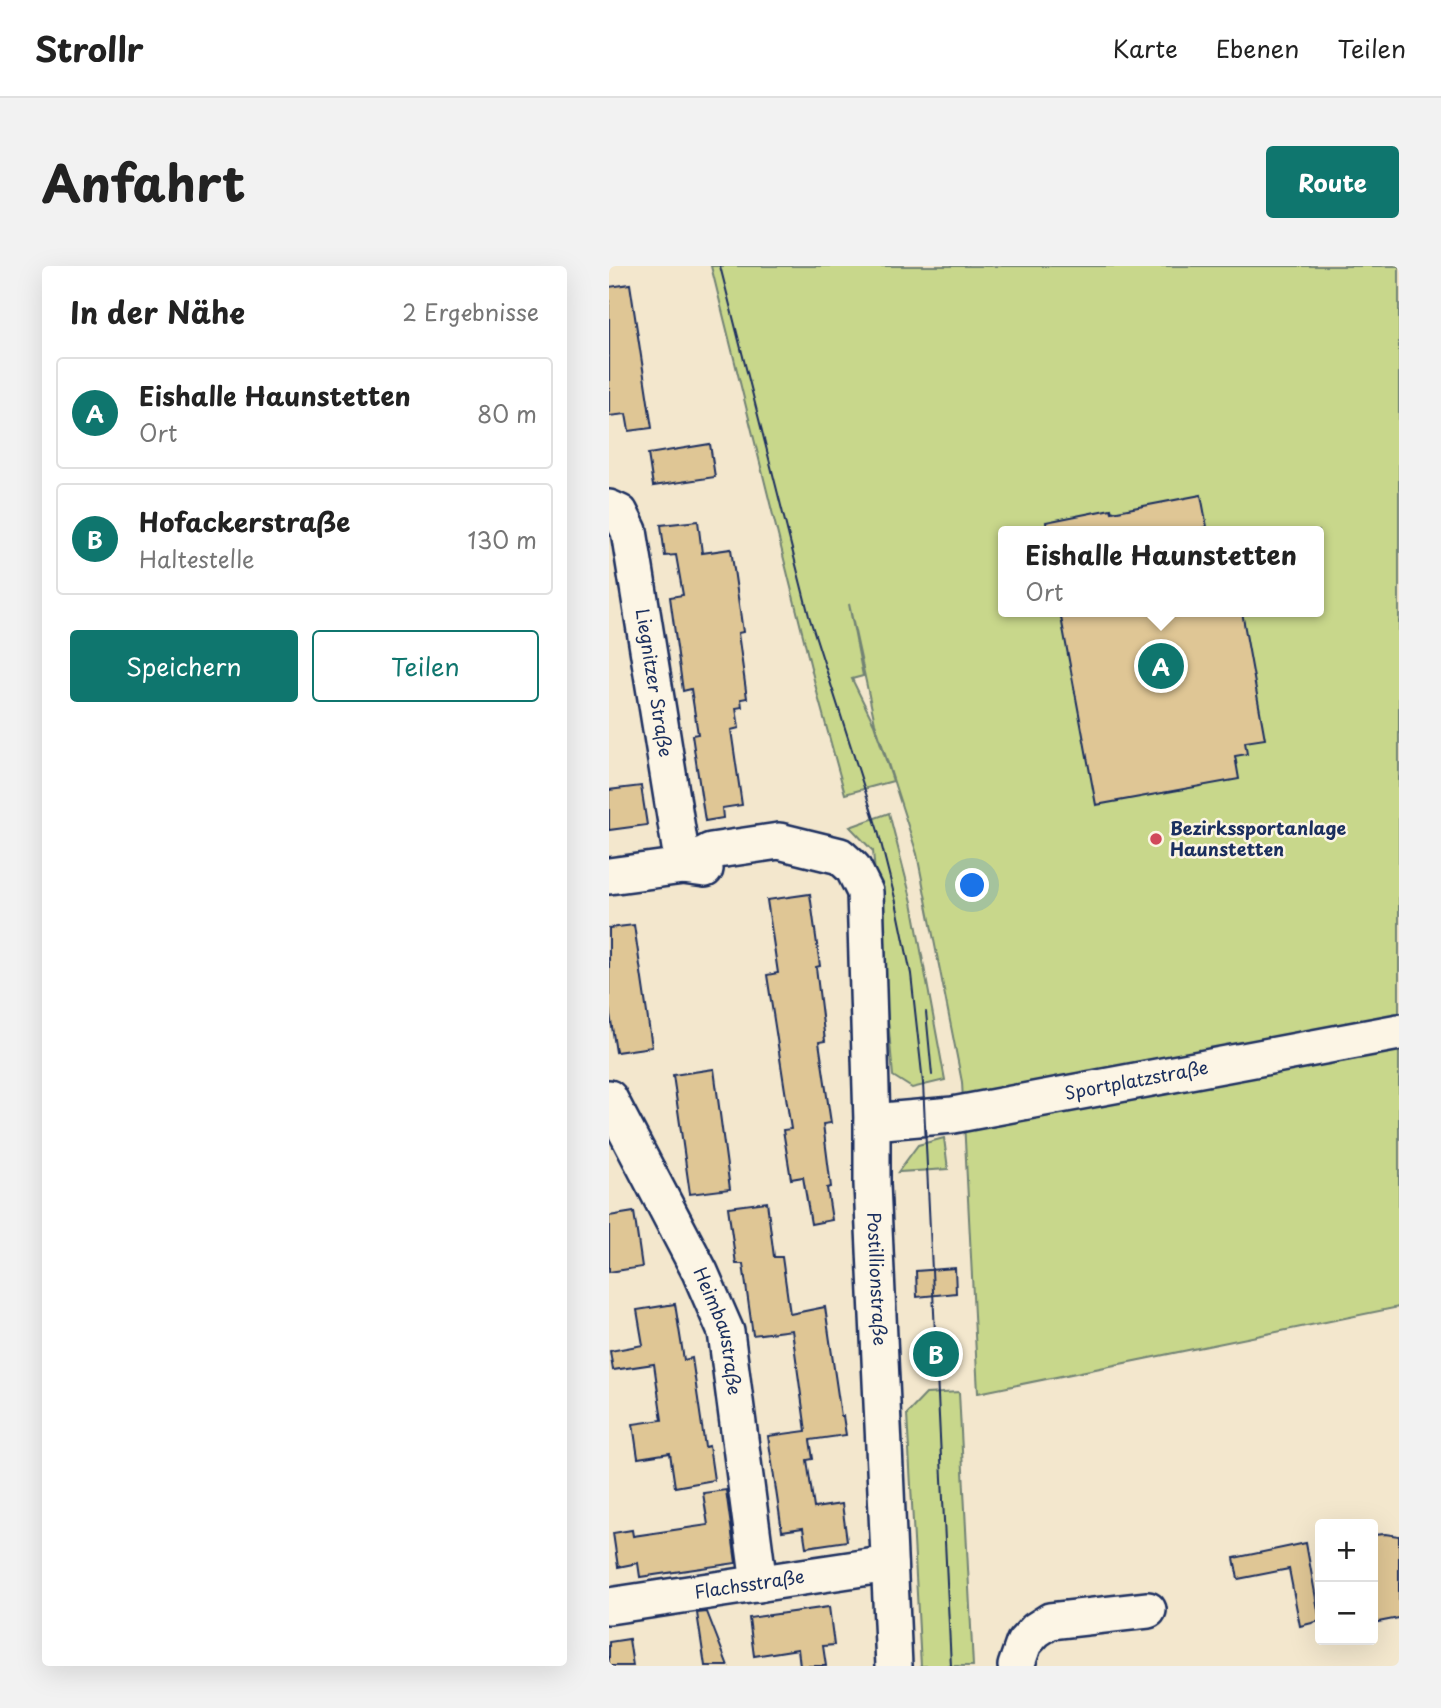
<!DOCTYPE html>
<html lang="de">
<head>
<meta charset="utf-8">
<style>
	body { margin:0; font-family:"Playpen Sans",sans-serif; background:#f2f2f2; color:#222 }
	.controls { position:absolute; right:21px; bottom:21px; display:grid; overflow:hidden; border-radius:7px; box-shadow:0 7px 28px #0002 }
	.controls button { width:63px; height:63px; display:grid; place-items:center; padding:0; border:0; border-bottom:2px solid #e0e0e0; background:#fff; color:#222; font:35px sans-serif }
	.you { position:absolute; left:364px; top:620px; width:24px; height:24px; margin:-18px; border:5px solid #fff; border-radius:50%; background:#1a73e8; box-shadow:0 0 0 10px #1a73e833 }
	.badge { display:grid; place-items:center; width:46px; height:46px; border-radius:50%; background:#0f766e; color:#fff; font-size:23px; font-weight:700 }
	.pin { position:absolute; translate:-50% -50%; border:4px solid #fff; box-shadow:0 2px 7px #0006 }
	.popup { position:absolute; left:389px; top:260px; width:326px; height:91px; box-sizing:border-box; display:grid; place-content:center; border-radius:7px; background:#fff; filter:drop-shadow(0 2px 5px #0005); font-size:23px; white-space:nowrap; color:#767676 }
	.popup b { font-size:26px; color:#222 }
	.popup::after { content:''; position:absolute; left:50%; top:100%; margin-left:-14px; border:14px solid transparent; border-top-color:#fff }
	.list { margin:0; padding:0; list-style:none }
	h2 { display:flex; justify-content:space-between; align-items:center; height:91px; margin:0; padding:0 28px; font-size:30px }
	h2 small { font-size:23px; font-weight:400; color:#767676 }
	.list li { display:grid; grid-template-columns:46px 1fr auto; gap:21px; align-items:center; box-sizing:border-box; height:112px; margin:0 14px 14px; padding:0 14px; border:2px solid #e0e0e0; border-radius:7px }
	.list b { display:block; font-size:26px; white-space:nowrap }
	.list p { margin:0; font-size:23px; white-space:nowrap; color:#767676 }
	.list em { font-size:23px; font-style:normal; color:#767676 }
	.actions { display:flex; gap:14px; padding:21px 28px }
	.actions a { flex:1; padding:16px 0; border:2px solid #0f766e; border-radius:7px; text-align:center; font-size:24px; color:#0f766e }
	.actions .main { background:#0f766e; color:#fff }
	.map { position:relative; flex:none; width:790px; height:1400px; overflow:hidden; border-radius:7px }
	header { display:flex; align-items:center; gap:42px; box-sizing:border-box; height:98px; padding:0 35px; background:#fff; border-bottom:2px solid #e0e0e0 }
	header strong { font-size:33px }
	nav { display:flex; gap:38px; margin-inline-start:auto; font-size:24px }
	.intro { display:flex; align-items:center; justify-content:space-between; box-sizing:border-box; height:168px; padding:0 42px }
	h1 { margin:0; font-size:49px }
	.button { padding:18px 32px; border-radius:7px; background:#0f766e; color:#fff; font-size:24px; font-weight:700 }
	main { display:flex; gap:42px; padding:0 42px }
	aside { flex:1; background:#fff; border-radius:7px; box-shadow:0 7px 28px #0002 }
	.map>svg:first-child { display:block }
	.green { fill:#c8d78b; stroke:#728374; stroke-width:2; fill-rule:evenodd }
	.building { fill:#dfc695; stroke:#1b2f5e; stroke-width:2 }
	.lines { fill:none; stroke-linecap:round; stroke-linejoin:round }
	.minor-casing { stroke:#1b2f5e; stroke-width:40 }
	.minor { stroke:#fcf5e5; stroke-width:35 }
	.tram { stroke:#1b2f5e; stroke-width:2 }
	.poi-dot { fill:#d1495b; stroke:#fcf5e5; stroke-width:2.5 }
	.labels { text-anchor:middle; stroke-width:5; stroke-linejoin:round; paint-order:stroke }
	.street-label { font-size:18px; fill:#1b2f5e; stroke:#fcf5e5 }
	.poi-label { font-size:18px; font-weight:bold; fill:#1b2f5e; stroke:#fcf5e5; text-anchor:start }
</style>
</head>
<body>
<header>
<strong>Strollr</strong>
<nav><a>Karte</a><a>Ebenen</a><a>Teilen</a></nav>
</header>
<div class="intro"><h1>Anfahrt</h1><a class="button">Route</a></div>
<main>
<aside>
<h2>In der Nähe<small>2 Ergebnisse</small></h2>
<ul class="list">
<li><span class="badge">A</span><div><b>Eishalle Haunstetten</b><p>Ort</p></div><em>80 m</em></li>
<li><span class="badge">B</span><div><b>Hofackerstraße</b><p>Haltestelle</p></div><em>130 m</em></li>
</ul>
<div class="actions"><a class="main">Speichern</a><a>Teilen</a></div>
</aside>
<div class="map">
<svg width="790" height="1400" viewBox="0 0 790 1400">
	<rect width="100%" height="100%" fill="#f3e7cd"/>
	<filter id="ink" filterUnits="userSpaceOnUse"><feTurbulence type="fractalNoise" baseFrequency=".0143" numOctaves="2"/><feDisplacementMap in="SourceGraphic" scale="14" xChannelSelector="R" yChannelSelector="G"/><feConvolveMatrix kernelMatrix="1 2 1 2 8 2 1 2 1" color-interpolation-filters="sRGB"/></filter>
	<g filter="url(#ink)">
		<!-- green -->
		<g class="green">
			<path d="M 102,0 L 790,0 L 790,1041 L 369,1127 L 353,816 L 308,588 L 266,457 L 240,338 L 254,410 L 243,413 L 265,458 L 284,515 L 236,528 L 210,434 ZM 394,265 L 710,265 L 710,346 L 394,346 Z"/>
			<path d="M 280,547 L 303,636 L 336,814 L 303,822 L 284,810 L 264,585 L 241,561 Z"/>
			<path d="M 335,872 L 339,903 L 289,906 L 309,879 Z"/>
			<path d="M 350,1126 L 364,1400 L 312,1400 L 298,1148 L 317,1128 Z"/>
		</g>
		<!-- building -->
		<g class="building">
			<path d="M 21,18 L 43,162 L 20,165 L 17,148 L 0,150 L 0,21 Z"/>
			<path d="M 101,178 L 106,211 L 44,220 L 39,188 Z"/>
			<path d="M 592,229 L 598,261 L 575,265 L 438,265 L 437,256 L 502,243 L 503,246 Z"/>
			<path d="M 89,255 L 93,287 L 122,283 L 134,366 L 129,367 L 138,432 L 132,433 L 133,441 L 127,442 L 130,462 L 122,464 L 133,539 L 113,542 L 114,552 L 96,555 L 83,469 L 89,468 L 82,423 L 74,425 L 61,331 L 74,329 L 67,289 L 56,290 L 52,259 Z"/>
			<path d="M 451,346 L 633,346 L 656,473 L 636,476 L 638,488 L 626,490 L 630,513 L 487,539 Z"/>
			<path d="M 32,520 L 38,559 L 0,564 L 0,524 Z"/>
			<path d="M 201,628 L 211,700 L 207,701 L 216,775 L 210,776 L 222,857 L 214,858 L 222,921 L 218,922 L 223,954 L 202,958 L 194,911 L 182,913 L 174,864 L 182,863 L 158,709 L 169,707 L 158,634 Z"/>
			<path d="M 25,659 L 43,781 L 7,786 L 0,742 L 0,662 Z"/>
			<path d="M 105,803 L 121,923 L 81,928 L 64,809 Z"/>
			<path d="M 158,936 L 165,991 L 173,991 L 181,1048 L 216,1041 L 232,1150 L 234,1150 L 237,1169 L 201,1174 L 204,1193 L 198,1194 L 205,1242 L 233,1238 L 238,1275 L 197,1281 L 194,1262 L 173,1265 L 159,1170 L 197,1165 L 183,1064 L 144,1069 L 134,998 L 127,998 L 119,941 Z"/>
			<path d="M 25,946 L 33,1001 L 0,1006 L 0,950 Z"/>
			<path d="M 346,1002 L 347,1027 L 308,1031 L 307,1005 Z"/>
			<path d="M 66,1038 L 75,1094 L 83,1092 L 96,1181 L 100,1180 L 105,1214 L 66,1221 L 61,1187 L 29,1192 L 24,1158 L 53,1154 L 45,1098 L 4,1104 L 1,1085 L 34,1079 L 28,1044 Z"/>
			<path d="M 117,1224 L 127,1297 L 31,1311 L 29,1297 L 9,1301 L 4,1267 L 23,1264 L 24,1270 L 99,1259 L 94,1227 Z"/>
			<path d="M 776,1268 L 790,1270 L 790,1352 L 764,1357 L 764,1269 Z"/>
			<path d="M 697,1277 L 711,1355 L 691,1360 L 680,1303 L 629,1313 L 625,1292 Z"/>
			<path d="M 220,1341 L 225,1379 L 214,1380 L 217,1400 L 191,1400 L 189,1383 L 145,1390 L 140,1352 Z"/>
			<path d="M 98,1346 L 119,1400 L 96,1400 L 88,1347 Z"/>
			<path d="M 20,1373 L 24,1400 L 0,1400 L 0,1376 Z"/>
		</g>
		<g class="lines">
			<defs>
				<g id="minor">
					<path id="s1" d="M 0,242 L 11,247 L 20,265 L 74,600"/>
					<path id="s2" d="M 74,600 L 102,585 L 170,575 L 231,590 L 244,602 L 256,626 L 263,856 L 263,918 L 285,1400"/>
					<path d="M 0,610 L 74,600 L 96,603"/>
					<path id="s3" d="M 0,832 L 91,1006 L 117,1066 L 150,1318"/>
					<path id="s4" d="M 263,856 L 344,849 L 790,766"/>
					<path id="s5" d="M 0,1340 L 280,1298"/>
					<path d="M 407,1400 L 415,1377 L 427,1364 L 441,1355 L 539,1344"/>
				</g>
			</defs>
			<!-- minor casing -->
			<use href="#minor" class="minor-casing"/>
			<!-- minor -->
			<use href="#minor" class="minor"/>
			<!-- tram -->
			<g class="tram">
				<path d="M 111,0 L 200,350 L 269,565 L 287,636 L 302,708 L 314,817 L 342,1400"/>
				<path d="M 317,746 L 323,809"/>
			</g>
		</g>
	</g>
	<!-- markers -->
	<circle class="poi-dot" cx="547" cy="573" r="7"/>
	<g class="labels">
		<!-- street labels -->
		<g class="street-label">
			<text dy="6" stroke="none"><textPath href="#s1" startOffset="186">Liegnitzer Straße</textPath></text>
			<text dy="6" stroke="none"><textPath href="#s4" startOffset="268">Sportplatzstraße</textPath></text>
			<text dy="6" stroke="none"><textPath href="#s2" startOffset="595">Postillionstraße</textPath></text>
			<text dy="6" stroke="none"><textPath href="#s3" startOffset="259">Heimbaustraße</textPath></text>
			<text dy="6" stroke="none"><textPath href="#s5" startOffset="142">Flachsstraße</textPath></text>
		</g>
		<!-- poi labels -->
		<g class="poi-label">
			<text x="561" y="569">Bezirkssportanlage<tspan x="561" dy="21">Haunstetten</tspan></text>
		</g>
	</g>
</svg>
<div class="controls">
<button>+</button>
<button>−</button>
</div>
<div class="you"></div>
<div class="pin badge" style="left:552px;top:400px">A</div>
<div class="popup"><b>Eishalle Haunstetten</b>Ort</div>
<div class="pin badge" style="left:327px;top:1088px">B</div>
</div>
</main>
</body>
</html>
